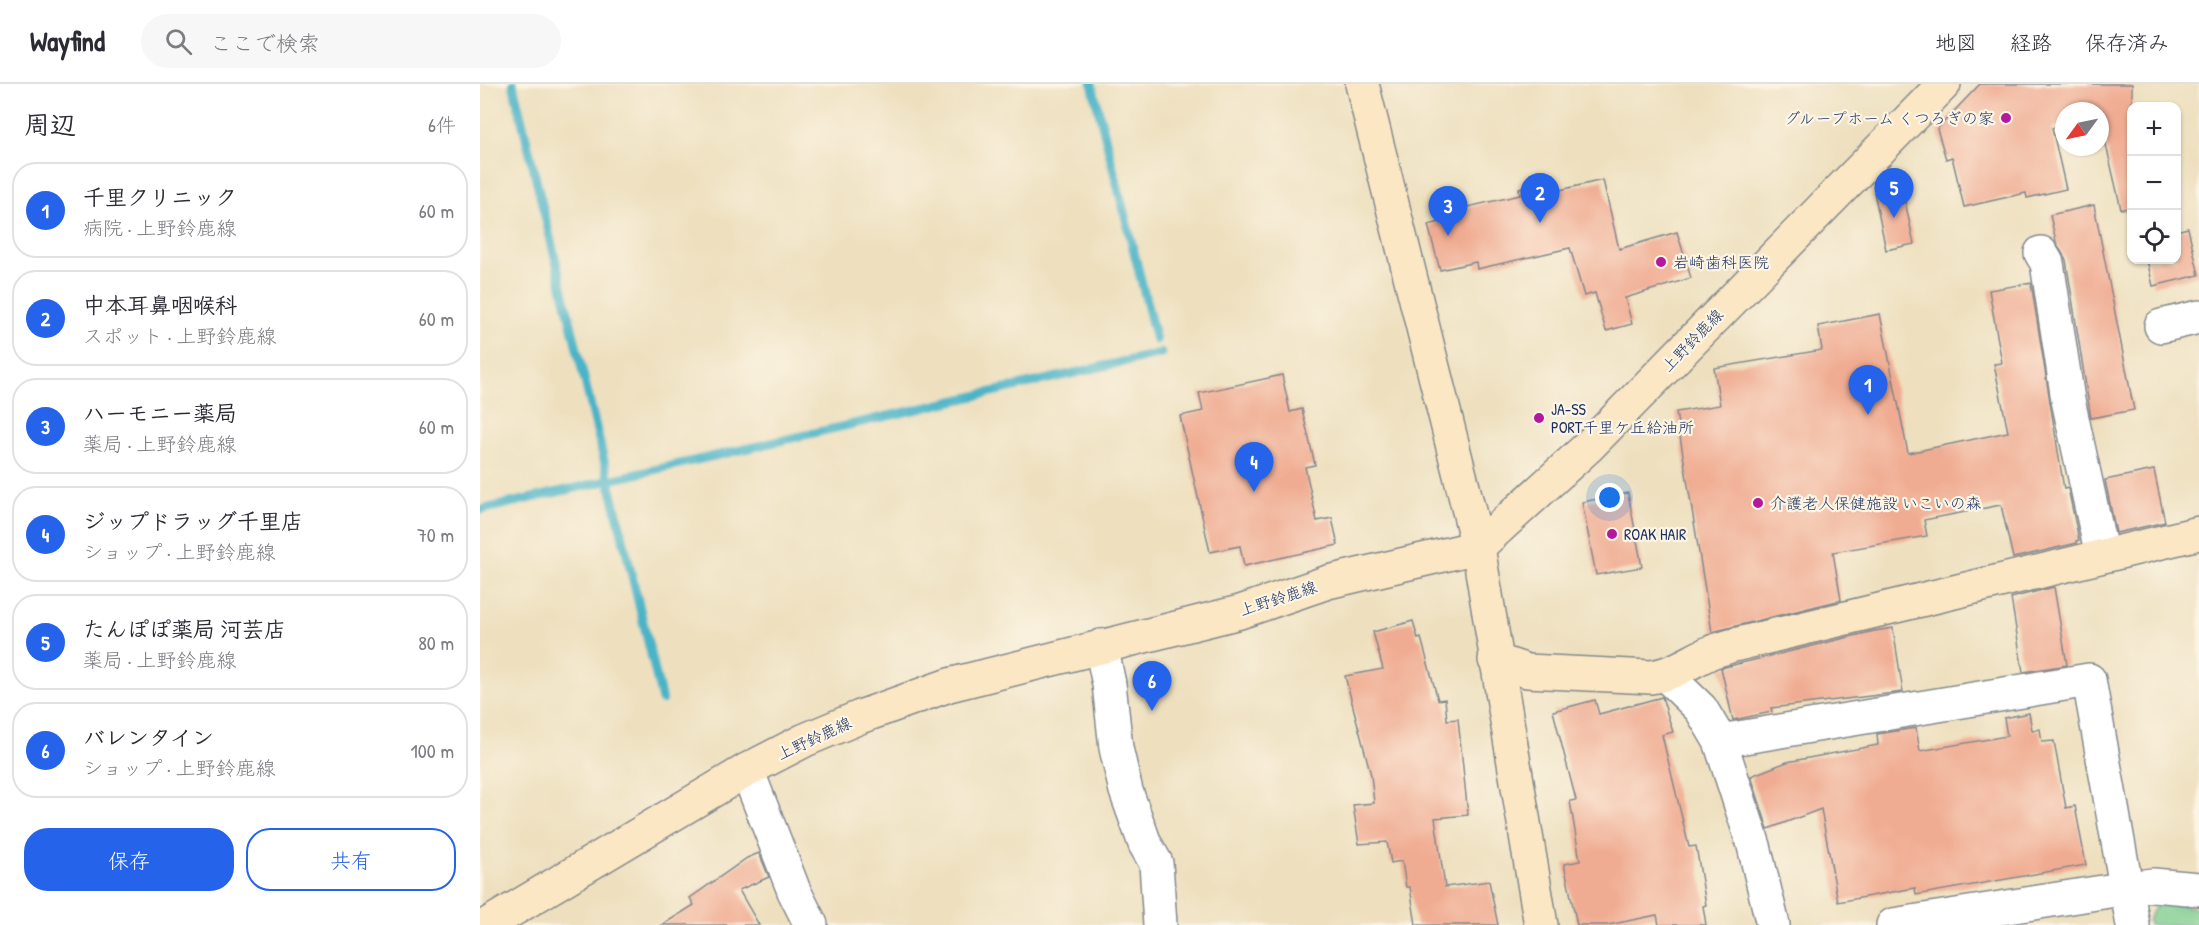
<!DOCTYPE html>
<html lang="ja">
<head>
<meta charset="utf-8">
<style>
	body { margin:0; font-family:"Patrick Hand","Klee One",sans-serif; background:#f7f7f7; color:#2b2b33 }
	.controls { position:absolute; right:18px; top:18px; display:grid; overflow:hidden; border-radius:12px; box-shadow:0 2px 4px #0004 }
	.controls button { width:54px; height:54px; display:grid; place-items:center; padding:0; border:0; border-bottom:2px solid #e1e1e2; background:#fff; color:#2b2b33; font:30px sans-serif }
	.compass { position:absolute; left:1575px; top:18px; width:54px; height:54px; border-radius:50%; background:#fff; box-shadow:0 2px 4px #0004; rotate:237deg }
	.you { position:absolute; left:1130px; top:414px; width:21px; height:21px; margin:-15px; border:4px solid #fff; border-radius:50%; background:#1a73e8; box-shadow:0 0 0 9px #1a73e833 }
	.badge { display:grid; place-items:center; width:39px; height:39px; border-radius:50%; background:#2563eb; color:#fff; font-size:20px; font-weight:700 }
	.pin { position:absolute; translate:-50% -50px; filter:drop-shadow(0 2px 3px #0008) }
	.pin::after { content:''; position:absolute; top:32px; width:21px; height:18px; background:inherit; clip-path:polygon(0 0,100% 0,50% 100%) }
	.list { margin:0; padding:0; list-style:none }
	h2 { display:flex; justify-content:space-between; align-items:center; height:78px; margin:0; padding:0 24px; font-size:26px }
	h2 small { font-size:20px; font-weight:400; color:#7c7c81 }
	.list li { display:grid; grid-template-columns:39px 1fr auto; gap:18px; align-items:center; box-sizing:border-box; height:96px; margin:0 12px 12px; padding:0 12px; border:2px solid #e1e1e2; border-radius:24px }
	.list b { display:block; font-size:22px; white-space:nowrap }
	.list p { margin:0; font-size:20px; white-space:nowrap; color:#7c7c81 }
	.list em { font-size:20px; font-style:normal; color:#7c7c81 }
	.actions { display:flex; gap:12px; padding:18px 24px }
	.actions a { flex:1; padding:14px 0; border:2px solid #2563eb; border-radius:24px; text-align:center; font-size:21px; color:#2563eb }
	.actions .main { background:#2563eb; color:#fff }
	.icon { flex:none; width:33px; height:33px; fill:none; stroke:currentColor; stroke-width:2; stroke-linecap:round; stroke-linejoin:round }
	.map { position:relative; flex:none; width:1719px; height:841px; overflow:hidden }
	header { display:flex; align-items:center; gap:36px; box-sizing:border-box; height:84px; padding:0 30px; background:#fff; border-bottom:2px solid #e1e1e2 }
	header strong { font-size:28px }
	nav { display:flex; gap:33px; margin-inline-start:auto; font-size:21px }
	.search { width:420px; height:54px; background:#f7f7f7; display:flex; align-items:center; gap:15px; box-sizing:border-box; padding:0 21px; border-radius:33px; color:#7c7c81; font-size:22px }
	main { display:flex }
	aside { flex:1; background:#fff }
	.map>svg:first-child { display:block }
	.park { fill:#76ca8d; stroke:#487c76; stroke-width:1.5 }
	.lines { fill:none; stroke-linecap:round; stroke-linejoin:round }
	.stream { stroke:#4ab4c7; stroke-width:9 }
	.building { fill:#f0ac92 }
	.street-casing { stroke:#84888e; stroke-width:36 }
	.secondary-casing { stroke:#84888e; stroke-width:36 }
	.street { stroke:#fff; stroke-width:33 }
	.secondary { stroke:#fbe7c3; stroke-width:33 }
	.poi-dot { fill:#b5179e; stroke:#fcf5e5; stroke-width:2 }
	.labels { text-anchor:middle; stroke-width:4.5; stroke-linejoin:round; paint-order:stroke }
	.poi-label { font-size:16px; fill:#1b2f5e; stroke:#fcf5e5; text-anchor:start }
	.street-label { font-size:16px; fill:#1b2f5e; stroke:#fcf5e5 }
</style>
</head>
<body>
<header>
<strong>Wayfind</strong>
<div class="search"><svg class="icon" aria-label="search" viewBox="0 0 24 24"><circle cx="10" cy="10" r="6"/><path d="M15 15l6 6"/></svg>ここで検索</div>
<nav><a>地図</a><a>経路</a><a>保存済み</a></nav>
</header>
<main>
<aside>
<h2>周辺<small>6件</small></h2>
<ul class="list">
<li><span class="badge">1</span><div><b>千里クリニック</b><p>病院 · 上野鈴鹿線</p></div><em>60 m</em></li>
<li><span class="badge">2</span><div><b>中本耳鼻咽喉科</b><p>スポット · 上野鈴鹿線</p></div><em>60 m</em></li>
<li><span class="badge">3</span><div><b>ハーモニー薬局</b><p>薬局 · 上野鈴鹿線</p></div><em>60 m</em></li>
<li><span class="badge">4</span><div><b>ジップドラッグ千里店</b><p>ショップ · 上野鈴鹿線</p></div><em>70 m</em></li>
<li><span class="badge">5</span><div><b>たんぽぽ薬局 河芸店</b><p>薬局 · 上野鈴鹿線</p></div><em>80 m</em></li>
<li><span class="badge">6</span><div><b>バレンタイン</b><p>ショップ · 上野鈴鹿線</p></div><em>100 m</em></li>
</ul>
<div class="actions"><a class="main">保存</a><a>共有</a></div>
</aside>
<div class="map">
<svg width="1719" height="841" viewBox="0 0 1719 841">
	<rect width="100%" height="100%" fill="#fcf5e5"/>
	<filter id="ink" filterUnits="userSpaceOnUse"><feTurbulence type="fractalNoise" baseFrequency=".0167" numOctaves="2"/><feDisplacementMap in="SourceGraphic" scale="12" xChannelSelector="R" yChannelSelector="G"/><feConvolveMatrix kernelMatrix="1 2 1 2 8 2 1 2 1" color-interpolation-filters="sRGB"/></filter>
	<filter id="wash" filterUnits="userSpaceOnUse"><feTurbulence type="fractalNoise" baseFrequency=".008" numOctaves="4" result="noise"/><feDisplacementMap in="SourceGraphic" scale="24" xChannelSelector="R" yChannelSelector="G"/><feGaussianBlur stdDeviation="1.35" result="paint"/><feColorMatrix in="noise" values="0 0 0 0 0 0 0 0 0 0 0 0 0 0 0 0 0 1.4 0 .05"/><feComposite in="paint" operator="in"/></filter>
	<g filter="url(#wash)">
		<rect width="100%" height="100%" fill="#eee0bf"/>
		<!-- park -->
		<path class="park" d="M 1680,815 L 1719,825 L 1719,841 L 1669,841 L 1668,836 Z"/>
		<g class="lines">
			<!-- stream -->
			<g class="stream">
				<path d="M 33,0 L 182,616"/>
				<path d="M 612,0 L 676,256"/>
				<path d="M 0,426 L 681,269"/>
			</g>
		</g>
		<g id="blocks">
			<!-- building -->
			<g class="building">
				<path d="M 1500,0 L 1652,0 L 1652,124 L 1641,125 L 1620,35 L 1620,27 L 1584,27 L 1584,40 L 1572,44 L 1586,105 L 1547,114 L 1546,109 L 1484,123 L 1472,73 L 1466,75 L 1457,45 Z"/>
				<path d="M 1123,96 L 1139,165 L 1197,148 L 1211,194 L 1145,214 L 1152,240 L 1126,247 L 1115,209 L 1104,212 L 1090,164 L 997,185 L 996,178 L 960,186 L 948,141 L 985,132 L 983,124 L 1040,111 L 1039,104 L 1064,98 L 1067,109 Z"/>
				<path d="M 1422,103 L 1434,160 L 1406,166 L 1394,108 Z"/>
				<path d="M 1614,121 L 1654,326 L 1611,334 L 1586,176 L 1576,158 L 1570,131 Z"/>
				<path d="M 1708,144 L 1719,191 L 1673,202 L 1667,176 L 1696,176 L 1696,147 Z"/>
				<path d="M 1551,199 L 1584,405 L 1588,404 L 1599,456 L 1596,457 L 1597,459 L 1533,474 L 1521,421 L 1444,436 L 1447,452 L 1353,468 L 1361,516 L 1232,548 L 1196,328 L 1240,321 L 1234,284 L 1342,266 L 1338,242 L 1400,230 L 1428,369 L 1528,348 L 1514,280 L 1522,279 L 1509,206 Z"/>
				<path d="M 802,291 L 810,328 L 822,325 L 835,381 L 825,383 L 837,437 L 852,434 L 858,461 L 764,482 L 760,462 L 730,468 L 700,332 L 723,327 L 719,309 Z"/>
				<path d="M 1674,386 L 1685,438 L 1636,449 L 1625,396 Z"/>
				<path d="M 1148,409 L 1162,483 L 1116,491 L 1102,418 Z"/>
				<path d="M 1574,503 L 1587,581 L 1543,588 L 1531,514 Z"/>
				<path d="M 933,537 L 938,555 L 941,554 L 958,616 L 965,615 L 967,636 L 978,635 L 988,731 L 955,734 L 965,803 L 1009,797 L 1018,841 L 936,841 L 930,803 L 926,803 L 922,777 L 911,779 L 907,758 L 879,760 L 873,721 L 894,719 L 891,691 L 865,592 L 903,585 L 893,548 Z"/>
				<path d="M 1413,544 L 1423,608 L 1291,624 L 1292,628 L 1253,636 L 1241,584 L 1394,547 Z"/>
				<path d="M 1182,613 L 1193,648 L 1182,651 L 1209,763 L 1216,762 L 1226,821 L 1223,822 L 1226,841 L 1179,841 L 1177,831 L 1128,841 L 1097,841 L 1084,780 L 1100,777 L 1090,717 L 1096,716 L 1073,627 L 1115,616 L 1119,630 Z"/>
				<path d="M 1549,629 L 1552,646 L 1560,645 L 1562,658 L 1574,657 L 1586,724 L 1595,722 L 1606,781 L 1436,811 L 1435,804 L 1358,818 L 1341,725 L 1288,745 L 1271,692 L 1307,678 L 1398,661 L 1397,650 L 1429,645 L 1436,644 L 1440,667 L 1527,652 L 1524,634 Z"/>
				<path d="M 279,769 L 289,793 L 259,806 L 279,841 L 182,841 L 214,821 L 210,814 L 267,774 Z"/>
			</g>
		</g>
	</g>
	<g filter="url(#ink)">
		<use href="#blocks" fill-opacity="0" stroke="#84888e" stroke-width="1.5"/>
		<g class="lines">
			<defs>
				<g id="street">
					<path d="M 1561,169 L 1567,179 L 1588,316 L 1622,472"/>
					<path d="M 1681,242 L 1719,233"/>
					<path d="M 621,562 L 629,600 L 636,664 L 646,707 L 665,760 L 676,779 L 680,841"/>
					<path d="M 1186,591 L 1221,625 L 1240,657 L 1274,762 L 1293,841"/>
					<path d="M 1240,657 L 1609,596 L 1653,841"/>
					<path d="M 267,686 L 314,807 L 331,841"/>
					<path d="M 1413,841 L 1648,804 L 1673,801 L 1719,805"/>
				</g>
				<g id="secondary">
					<path d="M 882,0 L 998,463 L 1061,841"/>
					<path d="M 1015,576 L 1047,587 L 1171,593 C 1193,590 1208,579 1227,570 C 1234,566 1243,565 1250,562 L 1719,449"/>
					<path d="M 7,841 L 267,686 L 325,656 L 380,633 L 469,601 L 760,528 L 848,498 L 998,463 L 1109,362 L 1464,0"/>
				</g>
			</defs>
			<!-- street casing -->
			<use href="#street" class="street-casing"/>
			<!-- secondary casing -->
			<use href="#secondary" class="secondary-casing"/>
			<!-- street -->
			<use href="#street" class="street"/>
			<!-- secondary -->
			<use href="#secondary" class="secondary"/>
		</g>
	</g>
	<!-- markers -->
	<g class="poi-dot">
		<circle cx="1526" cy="34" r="6"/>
		<circle cx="1181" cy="178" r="6"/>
		<circle cx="1059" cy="334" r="6"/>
		<circle cx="1278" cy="419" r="6"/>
		<circle cx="1132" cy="450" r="6"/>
	</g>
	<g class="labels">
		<!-- poi labels -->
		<g class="poi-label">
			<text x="1514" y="40" text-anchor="end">グループホーム くつろぎの家</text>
			<text x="1193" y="184">岩崎歯科医院</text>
			<text x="1071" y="331">JA-SS<tspan x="1071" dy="18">PORT千里ケ丘給油所</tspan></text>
			<text x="1290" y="425">介護老人保健施設 いこいの森</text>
			<text x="1144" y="456">ROAK HAIR</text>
		</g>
		<!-- street labels -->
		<g class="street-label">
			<text transform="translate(1212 256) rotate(-46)" y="6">上野鈴鹿線</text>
			<text transform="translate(798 514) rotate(-18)" y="6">上野鈴鹿線</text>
			<text transform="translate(334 654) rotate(-25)" y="6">上野鈴鹿線</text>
		</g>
	</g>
</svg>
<div class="controls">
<button>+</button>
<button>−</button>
<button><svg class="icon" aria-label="locate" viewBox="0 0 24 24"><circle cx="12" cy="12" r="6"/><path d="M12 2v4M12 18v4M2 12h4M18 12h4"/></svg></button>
</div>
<svg class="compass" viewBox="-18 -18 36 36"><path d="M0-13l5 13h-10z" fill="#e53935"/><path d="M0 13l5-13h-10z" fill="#7c7c81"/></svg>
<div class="you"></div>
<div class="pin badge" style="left:1388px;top:331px">1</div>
<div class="pin badge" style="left:1060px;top:139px">2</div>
<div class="pin badge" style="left:968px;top:152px">3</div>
<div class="pin badge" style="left:774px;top:408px">4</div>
<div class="pin badge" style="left:1414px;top:134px">5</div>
<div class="pin badge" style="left:672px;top:627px">6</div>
</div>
</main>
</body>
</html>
